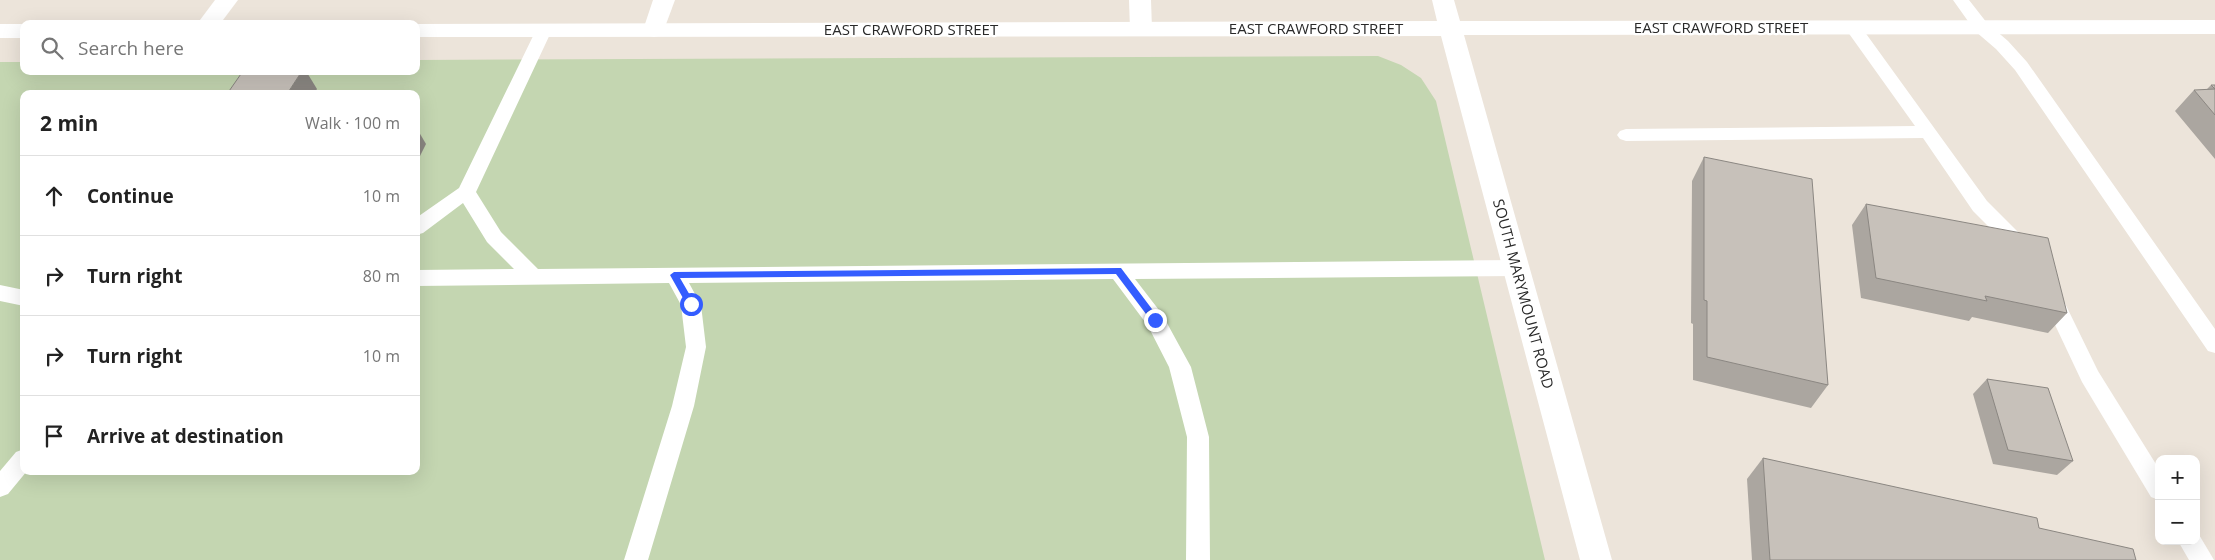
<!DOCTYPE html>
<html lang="en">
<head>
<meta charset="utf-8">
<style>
	body { margin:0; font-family:"Open Sans",sans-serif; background:#f2f2f2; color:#222 }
	.controls { position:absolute; right:15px; bottom:15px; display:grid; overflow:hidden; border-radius:10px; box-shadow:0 5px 20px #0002 }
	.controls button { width:45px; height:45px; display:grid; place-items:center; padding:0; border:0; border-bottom:1px solid #e0e0e0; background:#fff; color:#222; font:25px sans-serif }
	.stop { position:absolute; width:15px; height:15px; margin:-11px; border:4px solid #345dff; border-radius:50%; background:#fff }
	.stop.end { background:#345dff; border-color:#fff; box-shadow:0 1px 5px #0008 }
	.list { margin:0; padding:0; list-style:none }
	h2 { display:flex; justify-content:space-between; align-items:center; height:65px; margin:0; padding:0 20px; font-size:21px }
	h2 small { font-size:16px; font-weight:400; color:#767676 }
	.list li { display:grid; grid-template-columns:32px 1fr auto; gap:15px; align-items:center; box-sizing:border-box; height:80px; padding:0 20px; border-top:1px solid #e0e0e0 }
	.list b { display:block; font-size:19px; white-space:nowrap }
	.list em { font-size:16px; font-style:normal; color:#767676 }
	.icon { flex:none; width:28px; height:28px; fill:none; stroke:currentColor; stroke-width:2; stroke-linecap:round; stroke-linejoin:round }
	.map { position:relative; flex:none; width:2215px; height:560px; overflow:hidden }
	.search { position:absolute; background:#fff; box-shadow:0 5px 20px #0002; left:20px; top:20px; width:400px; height:55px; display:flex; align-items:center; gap:12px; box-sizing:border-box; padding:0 18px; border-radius:10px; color:#767676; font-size:19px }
	.panel { position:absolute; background:#fff; box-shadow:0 5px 20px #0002; left:20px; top:90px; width:400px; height:385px; border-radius:10px }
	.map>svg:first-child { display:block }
	.cemetery { fill:#c4d6b1; fill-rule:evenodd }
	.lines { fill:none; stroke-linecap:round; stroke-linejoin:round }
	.service { fill:#fff; fill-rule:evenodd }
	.minor { fill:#fff; fill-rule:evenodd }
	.tertiary { fill:#fff; fill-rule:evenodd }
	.wall { fill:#aba6a0 }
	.shaded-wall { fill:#8b8782 }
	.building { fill:#c7c1ba; stroke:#8b8782 }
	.route { fill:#345dff }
	.labels { text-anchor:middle; stroke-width:4.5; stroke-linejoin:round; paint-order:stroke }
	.street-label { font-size:15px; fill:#292929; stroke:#fff }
</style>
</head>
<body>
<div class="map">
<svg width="2215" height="560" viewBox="0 0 2215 560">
	<rect width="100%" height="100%" fill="#ece4da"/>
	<!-- cemetery -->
	<path class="cemetery" d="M 1378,56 L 1401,65 L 1421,78 L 1436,101 L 1545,560 L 0,560 L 0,62 L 24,62 L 24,71 L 416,71 L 416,60 ZM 24,94 L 416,94 L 416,471 L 24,471 Z"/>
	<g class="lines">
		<!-- service -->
		<g class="service">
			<path d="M 1953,0 L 1969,0 L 1987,23 L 2008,41 L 2027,62 L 2215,329 L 2215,353 L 2208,351 L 2015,70 L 1996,49 L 1975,31 Z"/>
			<path d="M 1853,23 L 1859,24 L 1987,201 L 2030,244 L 2033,249 L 2030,254 L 2023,256 L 2016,254 L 1973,211 L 1923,138 L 1626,141 L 1620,139 L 1617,135 L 1620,131 L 1626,129 L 1915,126 L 1845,28 L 1847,24 Z"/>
			<path d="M 544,25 L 550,26 L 552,30 L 476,192 L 501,232 L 538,269 L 1516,260 L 1523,263 L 1526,268 L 1523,273 L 1516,276 L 1135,279 L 1162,314 L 1191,367 L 1209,437 L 1210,560 L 1186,560 L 1187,437 L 1169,367 L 1148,326 L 1113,279 L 689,283 L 701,305 L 706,347 L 694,406 L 648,560 L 624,560 L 672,406 L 686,347 L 681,305 L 669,283 L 416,286 L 416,270 L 514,269 L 487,242 L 463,203 L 423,233 L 416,235 L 416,218 L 459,188 L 536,30 L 538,26 Z"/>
			<path d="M 0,285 L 24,290 L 24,306 L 0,301 Z"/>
			<path d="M 2050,285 L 2057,287 L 2098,371 L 2159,469 L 2159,500 L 2151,497 L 2082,382 L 2040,293 L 2043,287 Z"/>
			<path d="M 24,449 L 24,471 L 27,471 L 8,494 L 0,497 L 0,471 L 16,452 Z"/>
			<path d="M 2196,533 L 2198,533 L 2214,560 L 2189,560 L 2178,541 L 2196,541 Z"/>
		</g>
		<!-- minor -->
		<g class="minor">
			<path d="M 215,0 L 238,0 L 220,24 L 197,24 Z"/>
			<path d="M 653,0 L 675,0 L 662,35 L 654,37 L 646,35 L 643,30 Z"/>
			<path d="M 1129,0 L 1151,0 L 1152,29 L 1149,34 L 1141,36 L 1133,34 L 1130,29 Z"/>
		</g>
		<!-- tertiary -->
		<g class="tertiary">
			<path d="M 1432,0 L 1454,0 L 1460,21 L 2215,20 L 2215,34 L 1464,35 L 1612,560 L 1580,560 L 1441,36 L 416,37 L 416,24 L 412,24 L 1437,21 Z"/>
			<rect x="0" y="24" width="24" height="14"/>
		</g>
	</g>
	<!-- wall -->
	<g class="wall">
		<path d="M 2211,85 L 2215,85 L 2215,159 L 2175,111 L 2194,90 L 2206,90 Z"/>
		<path d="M 1704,157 L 1828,385 L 1811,408 L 1693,380 L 1693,324 L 1691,323 L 1692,181 Z"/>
		<path d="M 1866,204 L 2067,313 L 2048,333 L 1972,317 L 1969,321 L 1861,298 L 1852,225 Z"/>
		<path d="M 1987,379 L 2073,461 L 2057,475 L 1993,464 L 1973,394 Z"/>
		<path d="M 1763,458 L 2039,528 L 2136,560 L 1752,560 L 1747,479 Z"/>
	</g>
	<!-- shaded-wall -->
	<g class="shaded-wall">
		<path d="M 302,71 L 306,71 L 317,89 L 314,94 L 287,94 Z"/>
		<path d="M 416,127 L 426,144 L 416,164 Z"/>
	</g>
	<!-- building -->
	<g class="building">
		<path d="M 243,71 L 302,71 L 287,94 L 227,94 Z"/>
		<path d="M 2211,85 L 2215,85 L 2215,115 L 2194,90 L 2215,89 Z"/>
		<path d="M 1704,157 L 1812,179 L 1828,385 L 1707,357 L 1707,301 L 1704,300 Z"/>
		<path d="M 1866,204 L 2048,238 L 2067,313 L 1985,296 L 1987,301 L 1876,278 Z"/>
		<path d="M 1987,379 L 2048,388 L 2073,461 L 2008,450 Z"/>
		<path d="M 1763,458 L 2037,518 L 2039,528 L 2133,549 L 2136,560 L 1770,560 Z"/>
	</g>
	<!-- route -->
	<path class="route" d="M 1118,268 L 1121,268 L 1158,317 L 1158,322 L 1152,322 L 1116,274 L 680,278 L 695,304 L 691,308 L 688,307 L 670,275 L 674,272 Z"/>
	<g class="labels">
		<!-- street labels -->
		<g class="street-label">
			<text x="1721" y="33">EAST CRAWFORD STREET</text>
			<text x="1316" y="34">EAST CRAWFORD STREET</text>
			<text x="911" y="35">EAST CRAWFORD STREET</text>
			<text transform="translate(1523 294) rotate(75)" y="5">SOUTH MARYMOUNT ROAD</text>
		</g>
	</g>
</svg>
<div class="controls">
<button>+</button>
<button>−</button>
</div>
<div class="stop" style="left:691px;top:304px"></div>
<div class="stop end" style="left:1155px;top:320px"></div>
<div class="search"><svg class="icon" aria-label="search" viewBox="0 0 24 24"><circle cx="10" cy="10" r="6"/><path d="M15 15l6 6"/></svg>Search here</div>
<section class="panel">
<h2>2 min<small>Walk · 100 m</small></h2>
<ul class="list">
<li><svg class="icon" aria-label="ahead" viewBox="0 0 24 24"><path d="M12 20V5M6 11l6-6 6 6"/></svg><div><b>Continue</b></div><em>10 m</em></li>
<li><svg class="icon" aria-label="right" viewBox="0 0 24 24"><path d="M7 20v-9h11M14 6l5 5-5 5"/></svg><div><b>Turn right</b></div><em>80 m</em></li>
<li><svg class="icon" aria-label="right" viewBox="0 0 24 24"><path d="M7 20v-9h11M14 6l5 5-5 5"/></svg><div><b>Turn right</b></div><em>10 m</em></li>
<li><svg class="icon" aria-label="arrive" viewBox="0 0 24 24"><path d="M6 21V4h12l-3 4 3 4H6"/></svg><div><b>Arrive at destination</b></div></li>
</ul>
</section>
</div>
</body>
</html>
